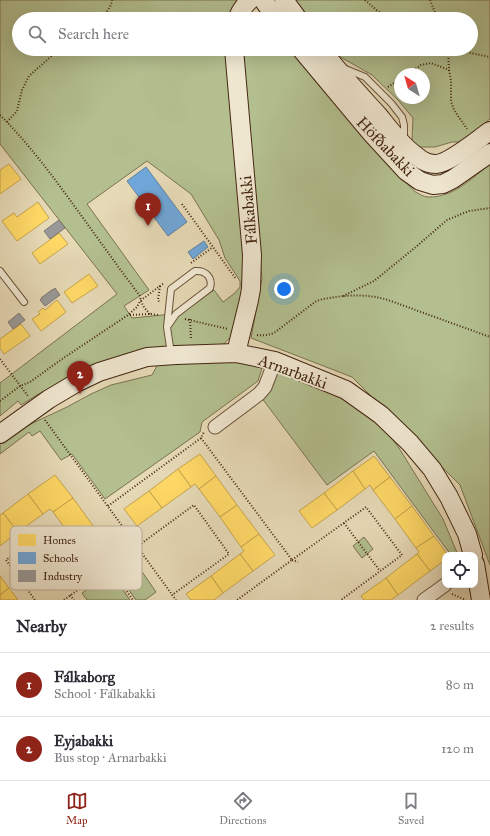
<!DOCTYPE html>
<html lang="en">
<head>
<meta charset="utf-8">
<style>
	body { margin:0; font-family:"IM FELL Great Primer",serif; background:#f7f7f7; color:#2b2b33 }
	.controls { position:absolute; right:12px; bottom:12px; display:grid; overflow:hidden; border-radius:8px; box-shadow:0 4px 16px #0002 }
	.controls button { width:36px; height:36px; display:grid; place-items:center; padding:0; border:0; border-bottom:1px solid #e1e1e2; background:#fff; color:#2b2b33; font:20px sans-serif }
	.compass { position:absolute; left:394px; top:68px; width:36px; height:36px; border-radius:50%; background:#fff; box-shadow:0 4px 16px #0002; rotate:323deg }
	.you { position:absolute; left:284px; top:289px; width:14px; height:14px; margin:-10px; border:3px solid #fff; border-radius:50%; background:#1a73e8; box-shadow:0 0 0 6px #1a73e833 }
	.badge { display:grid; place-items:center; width:26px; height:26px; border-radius:50%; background:#8f2418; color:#fff; font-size:13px; font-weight:700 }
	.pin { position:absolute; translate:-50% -33px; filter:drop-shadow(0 1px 2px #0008) }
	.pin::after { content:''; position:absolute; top:21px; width:14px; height:12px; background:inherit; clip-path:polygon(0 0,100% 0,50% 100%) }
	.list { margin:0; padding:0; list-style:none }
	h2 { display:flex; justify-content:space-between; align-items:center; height:52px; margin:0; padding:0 16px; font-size:17px }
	h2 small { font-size:13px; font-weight:400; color:#7c7c81 }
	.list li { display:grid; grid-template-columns:26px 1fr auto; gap:12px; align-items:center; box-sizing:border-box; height:64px; padding:0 16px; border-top:1px solid #e1e1e2 }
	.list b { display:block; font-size:15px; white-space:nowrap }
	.list p { margin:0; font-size:13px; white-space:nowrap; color:#7c7c81 }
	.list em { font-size:13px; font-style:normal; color:#7c7c81 }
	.icon { flex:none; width:22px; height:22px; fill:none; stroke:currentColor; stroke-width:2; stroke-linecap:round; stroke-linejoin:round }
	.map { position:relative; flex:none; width:490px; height:600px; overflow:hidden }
	.search { position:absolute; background:#fff; box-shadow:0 4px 16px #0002; left:12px; right:12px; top:12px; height:44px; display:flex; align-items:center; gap:10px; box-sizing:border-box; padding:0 14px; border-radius:22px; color:#7c7c81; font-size:15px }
	.sheet { height:180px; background:#fff }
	nav { display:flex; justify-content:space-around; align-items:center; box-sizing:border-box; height:56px; border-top:1px solid #e1e1e2; background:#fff; font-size:11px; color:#7c7c81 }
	nav a { display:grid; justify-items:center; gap:2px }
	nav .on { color:#8f2418 }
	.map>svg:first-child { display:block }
	.green { fill:#b3bf8f; stroke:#7c7250; fill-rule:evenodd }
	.homes { fill:#ffd966; stroke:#c7a34c }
	.schools { fill:#6fa8dc; stroke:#62819f }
	.industry { fill:#999; stroke:#807670 }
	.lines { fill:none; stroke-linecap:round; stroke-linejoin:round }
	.lane-casing { stroke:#6c533a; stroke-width:8 }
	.street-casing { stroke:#6c533a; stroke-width:15 }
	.secondary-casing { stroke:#442611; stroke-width:20 }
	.path { stroke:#442611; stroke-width:2; stroke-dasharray:1 2; stroke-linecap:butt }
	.lane { stroke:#efe6d0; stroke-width:6 }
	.street { stroke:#efe6d0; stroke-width:13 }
	.secondary { stroke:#efe6d0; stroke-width:18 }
	.labels { text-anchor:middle; stroke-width:4; stroke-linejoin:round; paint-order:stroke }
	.street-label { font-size:16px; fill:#442611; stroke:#efe6d0 }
	.key { fill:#efe6d0; stroke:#bcac97; stroke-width:1 }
	.key-label { font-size:11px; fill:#442611 }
</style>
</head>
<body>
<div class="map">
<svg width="490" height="600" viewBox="0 0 490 600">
	<rect width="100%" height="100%" fill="#e6d9b6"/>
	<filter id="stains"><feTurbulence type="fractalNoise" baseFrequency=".005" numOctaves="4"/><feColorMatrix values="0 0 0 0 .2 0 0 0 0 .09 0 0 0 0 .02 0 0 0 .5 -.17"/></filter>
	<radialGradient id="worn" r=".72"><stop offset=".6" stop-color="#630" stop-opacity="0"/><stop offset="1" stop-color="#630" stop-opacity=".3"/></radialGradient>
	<!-- green -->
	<g class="green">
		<path d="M 0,0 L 237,0 L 235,10 L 231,19 L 19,19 L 19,49 L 228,49 L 246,283 L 240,295 L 243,296 L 232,335 L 224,344 L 207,347 L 68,380 L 37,395 L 21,405 L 18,401 L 0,416 L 0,383 L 117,294 L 0,144 ZM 147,161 L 191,194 L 219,240 L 225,258 L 240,281 L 240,287 L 235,293 L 223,302 L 214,290 L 182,313 L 132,318 L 124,306 L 149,290 L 87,204 Z"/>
		<path d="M 295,0 L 490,0 L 490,119 L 486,122 L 475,142 L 452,142 L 435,147 L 419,147 L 412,140 L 413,118 L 398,100 L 372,75 L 337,55 L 332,49 L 471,49 L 471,19 L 310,19 ZM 400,74 L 424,74 L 424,98 L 400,98 Z"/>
		<path d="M 244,49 L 289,49 L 328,96 L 414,191 C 418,193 423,197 428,197 C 453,198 472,178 490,164 L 490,565 L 460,485 L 352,377 L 251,338 L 262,279 L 243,75 L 243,57 Z"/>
		<path d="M 193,358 L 258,364 L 262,368 L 258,381 L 202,422 L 200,432 L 105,499 L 72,454 L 61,460 L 40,431 L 32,436 L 29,432 L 0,454 L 0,443 L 20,429 L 67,407 L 91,394 L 111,385 L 152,375 L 158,364 Z"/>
		<path d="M 278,369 L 329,389 L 378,421 L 399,448 L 443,519 L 458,555 L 451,555 L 374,451 L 327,485 L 261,397 Z"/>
		<path d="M 364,537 L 373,549 L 362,558 L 353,546 Z"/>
		<path d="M 136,563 L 156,592 L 145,600 L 136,600 L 118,575 Z"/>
		<path d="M 111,573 L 130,600 L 87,600 L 82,593 Z"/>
	</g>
	<!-- homes -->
	<g class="homes">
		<path d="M 9,164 L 21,179 L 0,194 L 0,170 Z"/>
		<path d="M 38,202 L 49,218 L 17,241 L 2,221 L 14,213 L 17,217 Z"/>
		<path d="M 59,233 L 68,244 L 40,264 L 32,253 Z"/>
		<path d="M 89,274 L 98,286 L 72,303 L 64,292 Z"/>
		<path d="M 57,300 L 66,312 L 41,331 L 32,319 L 40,314 L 38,312 L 43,308 L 45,310 Z"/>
		<path d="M 21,324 L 30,336 L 4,354 L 0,348 L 0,339 Z"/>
		<path d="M 200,454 L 216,476 L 199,489 L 195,484 L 191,487 L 178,469 Z"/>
		<path d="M 374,456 L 390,477 L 373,490 L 370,485 L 365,489 L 353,471 Z"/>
		<path d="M 178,469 L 191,487 L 162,508 L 149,491 Z"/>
		<path d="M 353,471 L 365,489 L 337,510 L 324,493 Z"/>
		<path d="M 55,475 L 73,498 L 53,512 L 50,509 L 43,514 L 28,494 Z"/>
		<path d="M 216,476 L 237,505 L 220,517 L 199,489 Z"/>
		<path d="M 390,477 L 412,506 L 395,519 L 373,490 Z"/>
		<path d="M 149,491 L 162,508 L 137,526 L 124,509 Z"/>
		<path d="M 324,493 L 337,510 L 312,528 L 299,511 Z"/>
		<path d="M 28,494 L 43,514 L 18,532 L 3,513 Z"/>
		<path d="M 73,498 L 94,527 L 75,542 L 53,512 Z"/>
		<path d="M 237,505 L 259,534 L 241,547 L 220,517 Z"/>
		<path d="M 412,506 L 434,536 L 416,548 L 395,519 Z"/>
		<path d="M 3,513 L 18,532 L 0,546 L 0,515 Z"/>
		<path d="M 259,534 L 275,555 L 253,571 L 240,554 L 244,551 L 241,547 Z"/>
		<path d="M 434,536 L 448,555 L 445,555 L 445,560 L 430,571 L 417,554 L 419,552 L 416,548 Z"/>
		<path d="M 240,554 L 253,571 L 223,593 L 211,576 Z"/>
		<path d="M 417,554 L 430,571 L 398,595 L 386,578 Z"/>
		<path d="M 0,576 L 9,588 L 0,595 Z"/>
		<path d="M 211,576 L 223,593 L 214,600 L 191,600 L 186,594 Z"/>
		<path d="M 386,578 L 398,595 L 391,600 L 364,600 L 361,596 Z"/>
		<path d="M 9,588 L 18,600 L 0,600 L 0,595 Z"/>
	</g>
	<!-- schools -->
	<g class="schools">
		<path d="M 146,167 L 187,222 L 168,236 L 127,181 Z"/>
		<path d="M 204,241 L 208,247 L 193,259 L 188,252 Z"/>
	</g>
	<!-- industry -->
	<g class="industry">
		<path d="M 59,220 L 65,228 L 50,239 L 44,231 Z"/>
		<path d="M 55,288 L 60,295 L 45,306 L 40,300 L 42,298 L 41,298 L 53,289 L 53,290 Z"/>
		<path d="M 19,313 L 25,320 L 13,329 L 8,322 Z"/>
	</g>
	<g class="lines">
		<defs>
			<g id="lane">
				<path d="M 343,68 L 365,77 L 391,103 L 402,117 L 404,125 L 404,140"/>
				<path d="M 0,271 L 24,302"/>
				<path d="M 167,327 L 171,289 L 195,271 C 206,270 213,278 210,288 L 176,314 L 167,327 L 171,354"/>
			</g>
			<g id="street">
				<path d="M 215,427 L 259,394 L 265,387 L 275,361"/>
				<path d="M 424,600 L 445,585"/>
			</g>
			<g id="secondary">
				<path d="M 263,0 L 277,19"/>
				<path d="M 284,0 L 298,19"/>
				<path d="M 237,19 C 240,12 244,5 250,0"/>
				<path d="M 234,49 L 252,255 L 251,289 L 249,300 L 236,353"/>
				<path d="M 301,49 L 372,134 L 406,171 L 420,181 L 433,185 L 443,184 L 453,179 L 490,153"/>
				<path d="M 321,49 C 339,73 359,94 379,116 C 391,131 403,147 419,158 C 424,162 429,164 436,164 C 450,163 477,140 490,131"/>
				<path d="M 0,434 L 49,399 L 76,383 L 99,372 L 147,357 L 176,355 L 236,353 L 275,361 L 346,390 L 381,415 L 410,443 L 432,469 L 449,497 L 467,534 L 473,555"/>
				<path d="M 475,564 L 481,600"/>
			</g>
		</defs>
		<!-- lane casing -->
		<use href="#lane" class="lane-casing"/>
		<!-- street casing -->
		<use href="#street" class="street-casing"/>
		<!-- secondary casing -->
		<use href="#secondary" class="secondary-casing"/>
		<!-- path -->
		<g class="path">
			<path d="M 365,0 L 387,19"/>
			<path d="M 430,0 L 436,15 L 438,19"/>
			<path d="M 102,19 L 111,5 L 112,0"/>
			<path d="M 448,49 L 449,70 L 451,81 L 451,101 L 454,110 L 467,129"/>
			<path d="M 452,49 L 490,57"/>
			<path d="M 408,74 L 421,65 L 431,63 L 449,70"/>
			<path d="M 388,87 L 400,79"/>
			<path d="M 0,115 C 28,143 52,175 75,207 C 97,237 118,267 140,296 C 141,304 145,309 150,314"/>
			<path d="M 7,122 L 17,111 L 22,90 L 29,76 L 55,53 L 66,49"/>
			<path d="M 182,204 L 236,279"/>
			<path d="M 191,263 L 213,247"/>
			<path d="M 160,286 L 158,300 L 160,303"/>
			<path d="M 343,296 L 374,281 L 417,246 L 447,220 L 469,211 L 490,208"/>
			<path d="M 130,315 L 150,314 L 159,315"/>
			<path d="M 185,319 L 228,329"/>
			<path d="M 190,319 L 191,340"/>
			<path d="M 257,335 C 263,336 268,335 274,333 L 315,302 L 319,300 C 342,295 366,293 388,300 L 490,337"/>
			<path d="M 0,359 L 28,396"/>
			<path d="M 0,401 L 20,386 L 30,382 L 62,359 L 128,315 L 137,307 L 140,301 L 164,283"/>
			<path d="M 45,420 L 176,600"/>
			<path d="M 201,438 L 292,560 L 237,600"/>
			<path d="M 108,506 L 201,438 L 204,432"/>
			<path d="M 344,523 L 380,571"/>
			<path d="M 23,548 C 43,543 43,560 49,573"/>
			<path d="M 292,560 L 366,507 L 402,555 L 341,600"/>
			<path d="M 292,560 L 298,562"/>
			<path d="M 109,567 L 133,600"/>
			<path d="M 28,589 L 71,557 L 50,528 L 6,560 L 35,600"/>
			<path d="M 452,594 L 466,600"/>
			<path d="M 70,595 L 74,600"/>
			<path d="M 64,600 L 194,505 L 229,554 L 172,595"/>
		</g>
		<!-- lane -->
		<use href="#lane" class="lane"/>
		<!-- street -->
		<use href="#street" class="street"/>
		<!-- secondary -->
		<use href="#secondary" class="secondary"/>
	</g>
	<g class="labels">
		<!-- street labels -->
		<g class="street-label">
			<text transform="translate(386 146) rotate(46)" y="6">Höfðabakki</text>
			<text transform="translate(248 210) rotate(-95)" y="6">Fálkabakki</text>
			<text transform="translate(293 371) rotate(20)" y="6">Arnarbakki</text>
		</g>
	</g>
	<!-- legend -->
	<rect x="10" y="526" width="132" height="64" rx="6" class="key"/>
	<rect x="18" y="534" width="18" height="12" fill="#ffd966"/>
	<rect x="18" y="552" width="18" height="12" fill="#6fa8dc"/>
	<rect x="18" y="570" width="18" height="12" fill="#999"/>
	<g class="key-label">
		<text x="43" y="544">Homes</text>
		<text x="43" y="562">Schools</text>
		<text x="43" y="580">Industry</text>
	</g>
	<rect width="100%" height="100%" filter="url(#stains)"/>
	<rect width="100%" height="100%" fill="url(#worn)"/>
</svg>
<div class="controls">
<button><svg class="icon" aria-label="locate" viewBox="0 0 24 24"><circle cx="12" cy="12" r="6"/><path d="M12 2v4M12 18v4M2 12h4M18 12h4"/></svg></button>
</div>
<svg class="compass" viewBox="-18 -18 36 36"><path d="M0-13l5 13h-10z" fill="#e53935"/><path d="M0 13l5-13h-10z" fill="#7c7c81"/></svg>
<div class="you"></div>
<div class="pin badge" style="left:148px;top:226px">1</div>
<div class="pin badge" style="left:80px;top:394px">2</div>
<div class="search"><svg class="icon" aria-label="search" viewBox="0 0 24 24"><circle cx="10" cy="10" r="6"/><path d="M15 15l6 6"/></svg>Search here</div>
</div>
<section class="sheet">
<h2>Nearby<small>2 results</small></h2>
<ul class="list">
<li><span class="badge">1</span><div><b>Fálkaborg</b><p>School · Fálkabakki</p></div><em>80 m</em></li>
<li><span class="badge">2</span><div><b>Eyjabakki</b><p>Bus stop · Arnarbakki</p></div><em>120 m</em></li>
</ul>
</section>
<nav>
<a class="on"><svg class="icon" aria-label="map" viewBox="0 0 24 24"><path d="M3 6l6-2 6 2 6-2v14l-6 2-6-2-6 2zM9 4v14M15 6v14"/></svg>Map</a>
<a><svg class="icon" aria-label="directions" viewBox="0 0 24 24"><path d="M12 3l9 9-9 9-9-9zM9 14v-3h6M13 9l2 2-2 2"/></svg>Directions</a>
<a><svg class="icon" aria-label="saved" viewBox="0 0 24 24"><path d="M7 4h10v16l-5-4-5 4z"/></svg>Saved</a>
</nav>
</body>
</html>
